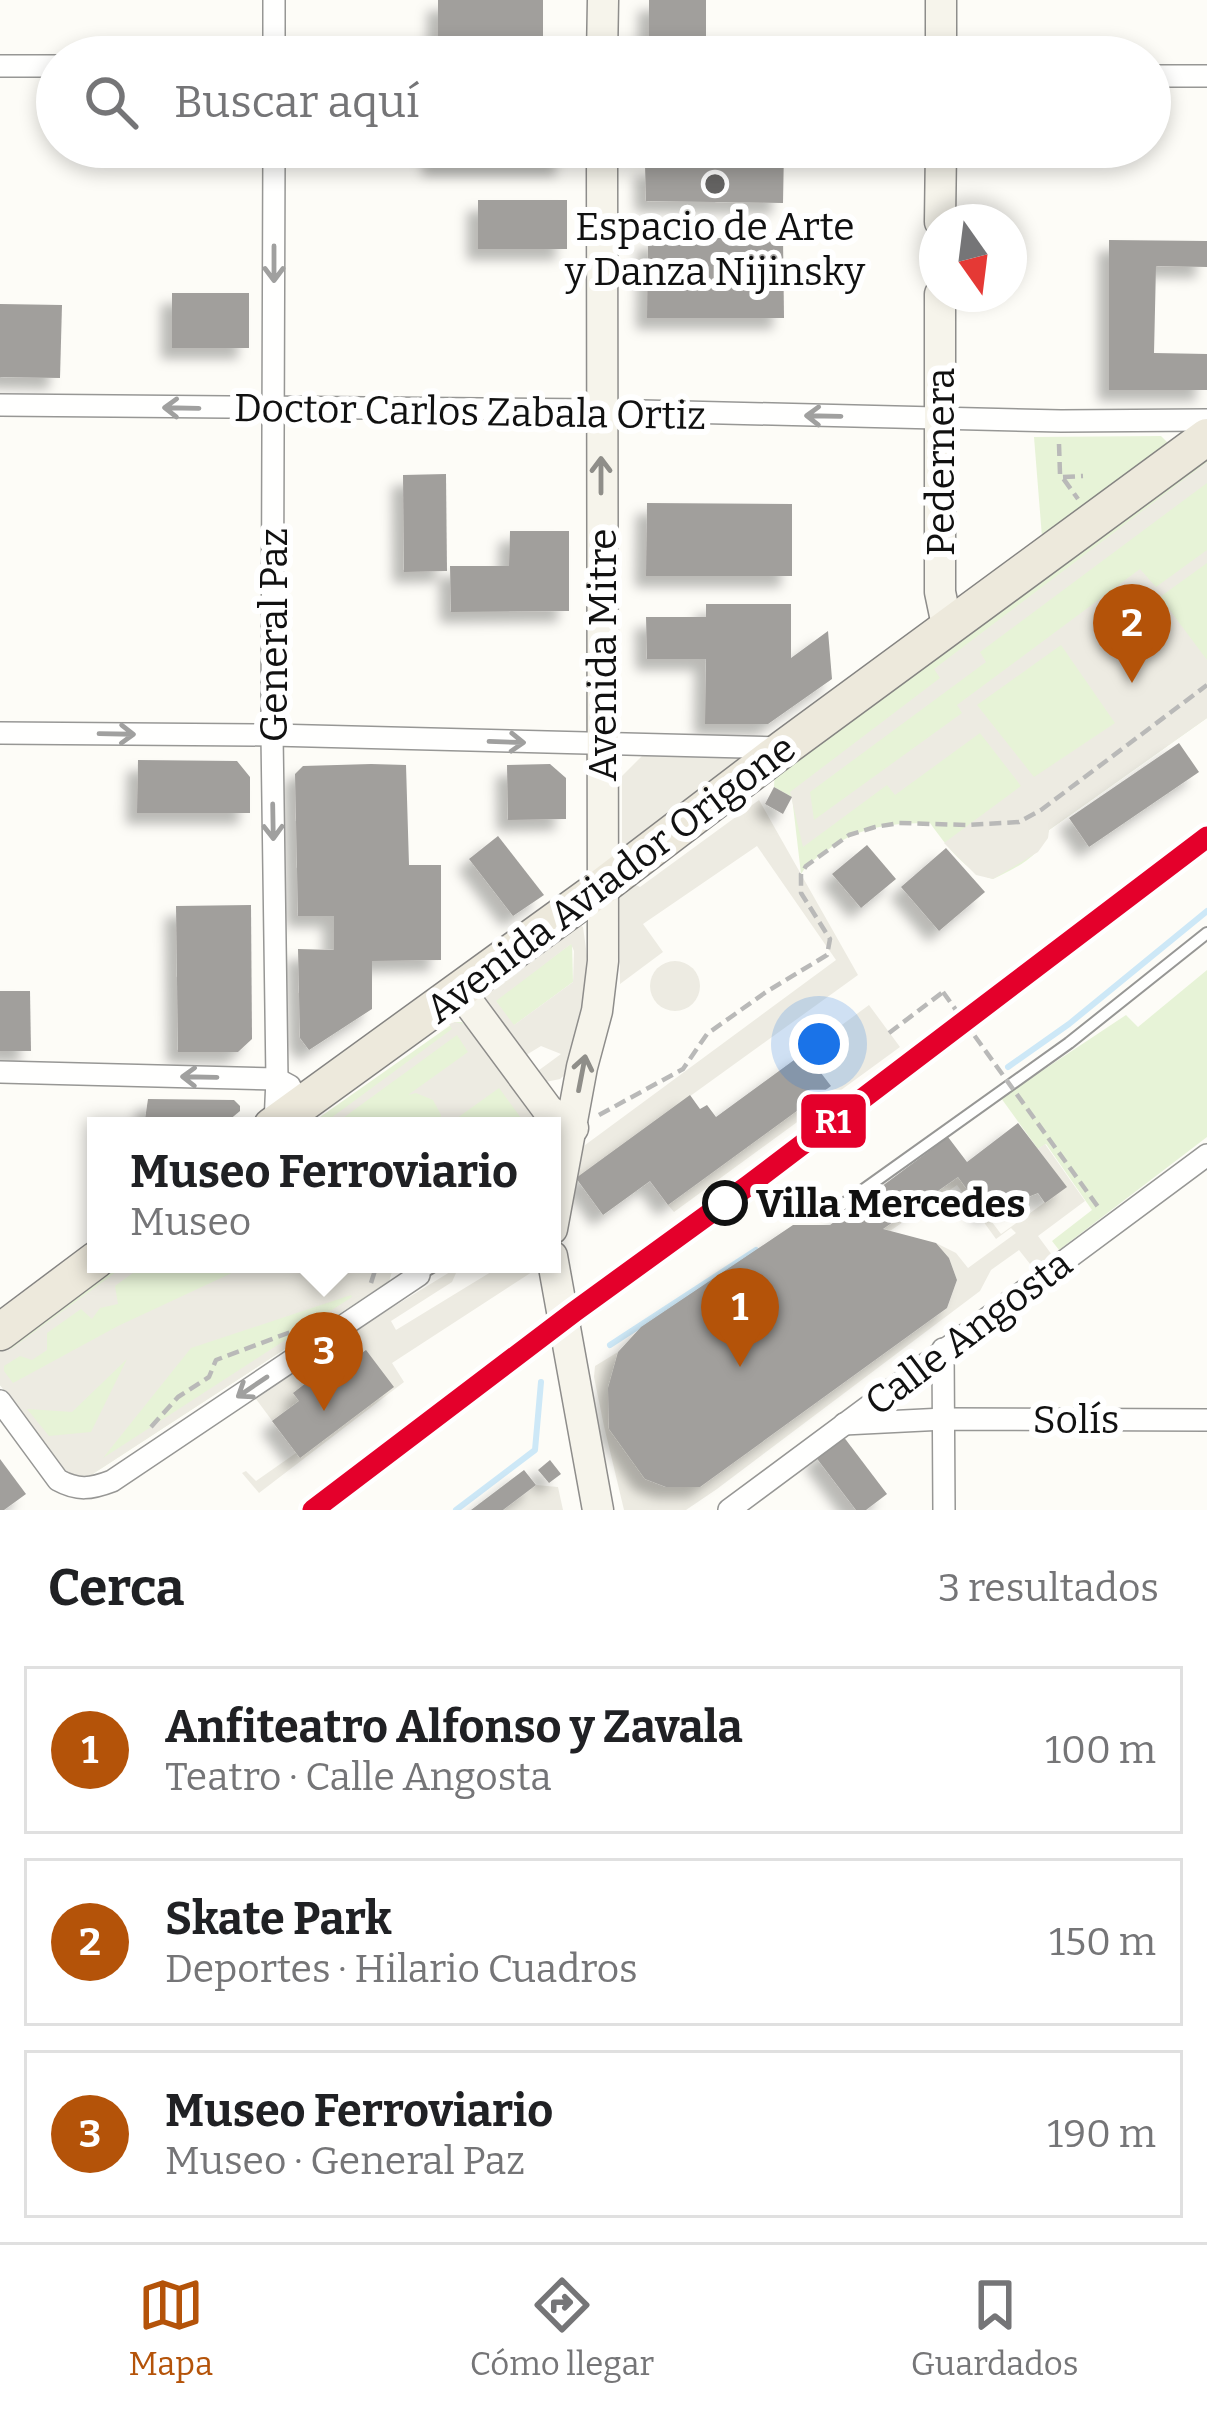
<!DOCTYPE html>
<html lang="es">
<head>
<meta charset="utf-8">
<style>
	body { margin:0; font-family:Bitter,serif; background:#f2f2f2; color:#202124 }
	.compass { position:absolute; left:919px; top:204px; width:108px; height:108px; border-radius:50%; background:#fff; box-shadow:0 6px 18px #0003; rotate:166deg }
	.you { position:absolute; left:819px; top:1044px; width:42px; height:42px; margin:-30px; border:9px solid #fff; border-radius:50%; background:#1a73e8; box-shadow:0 0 0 18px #1a73e833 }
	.badge { display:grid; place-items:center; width:78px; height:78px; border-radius:50%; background:#b45309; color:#fff; font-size:39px; font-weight:700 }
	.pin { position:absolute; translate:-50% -99px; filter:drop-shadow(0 3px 6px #0008) }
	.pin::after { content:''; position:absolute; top:63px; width:42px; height:36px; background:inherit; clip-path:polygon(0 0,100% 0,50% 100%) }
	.popup { position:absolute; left:87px; top:1117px; width:474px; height:156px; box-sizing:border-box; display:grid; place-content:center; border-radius:0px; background:#fff; filter:drop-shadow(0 3px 9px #0005); font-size:39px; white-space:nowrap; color:#757577 }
	.popup b { font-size:45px; color:#202124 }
	.popup::after { content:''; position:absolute; left:50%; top:100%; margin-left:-24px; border:24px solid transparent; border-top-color:#fff }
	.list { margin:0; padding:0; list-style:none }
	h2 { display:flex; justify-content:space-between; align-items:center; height:156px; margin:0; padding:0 48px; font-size:51px }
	h2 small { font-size:39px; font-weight:400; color:#757577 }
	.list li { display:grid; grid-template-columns:78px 1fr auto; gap:36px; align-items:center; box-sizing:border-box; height:168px; margin:0 24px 24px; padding:0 24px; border:3px solid #e0e0e0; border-radius:0px }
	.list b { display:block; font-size:45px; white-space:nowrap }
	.list p { margin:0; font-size:39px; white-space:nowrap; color:#757577 }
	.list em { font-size:39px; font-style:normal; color:#757577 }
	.icon { flex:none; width:66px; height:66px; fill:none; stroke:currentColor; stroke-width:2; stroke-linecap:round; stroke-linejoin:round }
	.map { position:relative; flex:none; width:1207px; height:1510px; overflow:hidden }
	.search { position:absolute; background:#fff; box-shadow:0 6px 18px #0003; left:36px; right:36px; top:36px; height:132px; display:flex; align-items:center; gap:30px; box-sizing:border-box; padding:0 42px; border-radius:66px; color:#757577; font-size:45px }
	.sheet { height:732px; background:#fff }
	nav { display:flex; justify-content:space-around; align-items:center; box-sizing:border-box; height:168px; border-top:3px solid #e0e0e0; background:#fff; font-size:33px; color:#757577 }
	nav a { display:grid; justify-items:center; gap:6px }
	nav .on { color:#b45309 }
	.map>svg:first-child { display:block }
	.green { fill:#e7f3d7 }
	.plaza { fill:#edebe2; fill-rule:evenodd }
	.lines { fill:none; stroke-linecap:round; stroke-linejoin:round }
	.stream { stroke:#cde8f7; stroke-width:6 }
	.building { fill:#a19f9c; filter:url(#shadow) }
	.lane-casing { stroke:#979795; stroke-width:14 }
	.street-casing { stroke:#979795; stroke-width:24 }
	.secondary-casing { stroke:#8e8d8b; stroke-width:33 }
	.primary-casing { stroke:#858482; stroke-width:39 }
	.path { stroke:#b9b9b8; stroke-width:4.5; stroke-dasharray:12 6; stroke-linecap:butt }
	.lane { stroke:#fffffe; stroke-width:10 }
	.street { stroke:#fffffe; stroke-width:21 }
	.secondary { stroke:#f6f4eb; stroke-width:30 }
	.primary { stroke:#ede9dc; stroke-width:36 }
	.path-bridge { stroke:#b9b9b8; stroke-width:4.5; stroke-dasharray:12 6; stroke-linecap:butt }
	.rail-1-casing { stroke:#fff; stroke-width:30 }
	.rail-1 { stroke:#e4002b; stroke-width:21 }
	.oneway { stroke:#a0a09f }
	.oneway2 { stroke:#8f8e89 }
	.poi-dot { fill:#646362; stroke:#fff; stroke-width:4.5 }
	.stop-dot { fill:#fff; stroke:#111; stroke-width:6 }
	.labels { text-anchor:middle; stroke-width:12; stroke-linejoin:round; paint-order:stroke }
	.poi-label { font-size:39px; fill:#111; stroke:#fff }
	.street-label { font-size:39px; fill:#111; stroke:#fff }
	.stop-label { font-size:39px; font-weight:bold; fill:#111; stroke:#fff; text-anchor:start }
	.line-badge { stroke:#fff; stroke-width:4.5 }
	.badge-label { font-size:33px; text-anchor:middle; font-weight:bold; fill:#fff }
</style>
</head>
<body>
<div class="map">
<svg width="1207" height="1510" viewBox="0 0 1207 1510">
	<defs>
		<filter id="shadow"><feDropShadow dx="-11" dy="11" stdDeviation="6" flood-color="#0004"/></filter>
	</defs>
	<rect width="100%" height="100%" fill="#fdfcf7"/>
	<!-- green -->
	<g class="green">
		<path d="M 1161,436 L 1167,442 L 1167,451 L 1042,537 L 1034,437 Z"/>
		<path d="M 1207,449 L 1207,718 L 1049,830 C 1042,856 1016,868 993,879 C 966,873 946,845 930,823 C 892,823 861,826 829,849 C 818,857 808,863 801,874 L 792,797 L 774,787 L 775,768 Z"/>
		<path d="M 572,943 L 573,982 L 513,1026 L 495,1000 Z"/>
		<path d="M 1207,970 L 1207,1137 L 1059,1250 L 1052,1241 L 1092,1210 L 1046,1144 L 1038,1149 L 1001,1098 L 1126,1015 L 1138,1027 Z"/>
		<path d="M 455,1022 L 462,1022 L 539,1126 L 320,1126 L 320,1117 Z"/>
		<path d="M 120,1264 L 392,1264 L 393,1268 L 389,1281 L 85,1479 L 0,1385 L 0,1352 Z"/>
	</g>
	<!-- plaza -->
	<g class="plaza">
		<path d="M 1207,462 L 1207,483 L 980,652 L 986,662 L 810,792 L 814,820 L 962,713 L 957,705 L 1140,569 L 1156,587 L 1207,550 L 1207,563 L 1160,597 L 1207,660 L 1207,718 L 1049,830 L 1048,838 L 1038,852 L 993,879 L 976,875 L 944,843 L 1021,786 L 980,733 L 895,795 L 887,785 L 803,847 L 790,792 L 940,678 L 934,669 ZM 1061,645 L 1115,723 L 1034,777 L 977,705 Z"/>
		<path d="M 643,755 L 743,758 L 622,849 L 622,776 Z"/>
		<path d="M 759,800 L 858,975 L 567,1185 L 577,1151 L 836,960 L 757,846 L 643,924 L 663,952 L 620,984 L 619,895 L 634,884 L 640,887 Z"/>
		<path d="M 579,924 L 583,927 L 587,956 L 583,1016 L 568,1072 L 560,1079 L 541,1083 L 531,1076 L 561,1054 L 541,1046 L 518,1060 L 479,992 ZM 571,944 L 574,951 L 573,982 L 514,1025 L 496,1001 Z"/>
		<circle cx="675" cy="986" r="25"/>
		<path d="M 869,1005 L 900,1047 L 674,1212 L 668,1205 L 830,1085 L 805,1052 Z"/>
		<path d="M 455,1022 L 467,1025 L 539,1126 L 527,1126 L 499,1088 L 446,1126 L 440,1126 L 441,1115 L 433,1100 L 416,1093 L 408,1095 L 468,1052 L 457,1035 L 332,1126 L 320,1126 L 452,1029 L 449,1024 Z"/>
		<path d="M 1045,1144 L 1085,1201 L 1038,1236 L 1052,1255 L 1034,1269 L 1019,1250 L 991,1270 L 980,1291 L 717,1489 L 686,1510 L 624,1510 L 604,1426 L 594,1377 L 595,1366 L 618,1352 L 645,1479 L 666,1487 L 700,1487 L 947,1308 L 957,1280 L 949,1258 L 936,1243 L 956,1253 L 968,1268 L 1016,1233 L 1011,1228 L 996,1239 L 957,1185 L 890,1231 L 883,1229 L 958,1177 L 1001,1234 L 1066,1187 L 1038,1149 Z"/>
		<path d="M 127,1264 L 145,1264 L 115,1286 L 118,1304 L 100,1308 L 92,1319 L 81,1309 L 47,1333 L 47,1350 L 32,1360 L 20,1356 L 4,1366 L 4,1371 L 13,1383 L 118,1326 L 236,1271 L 239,1264 L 392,1264 L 393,1268 L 389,1281 L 85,1479 L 65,1475 L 0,1385 L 0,1352 L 8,1347 L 11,1349 ZM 351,1295 L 352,1297 L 103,1458 L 191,1348 ZM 127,1359 L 91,1432 L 49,1436 L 27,1409 L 72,1412 Z"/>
		<path d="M 463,1264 L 471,1264 L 456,1273 L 452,1282 L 391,1321 L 396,1330 L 504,1264 L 530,1264 L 532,1272 L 392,1363 L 404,1382 L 259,1493 L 242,1473 L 246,1471 L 256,1481 L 296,1453 L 256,1399 L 375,1318 Z"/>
		<path d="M 536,1485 L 558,1487 L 563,1510 L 503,1510 Z"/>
	</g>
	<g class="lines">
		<!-- stream -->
		<g class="stream">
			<path d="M 1008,1067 L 1069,1024 L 1207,911"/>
			<path d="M 610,1345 L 756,1250"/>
			<path d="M 456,1510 L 535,1450 L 541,1382"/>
		</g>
	</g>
	<!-- building -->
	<g class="building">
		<path d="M 438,0 L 543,0 L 543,37 L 438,38 Z"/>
		<path d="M 649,0 L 706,0 L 706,50 L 660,50 L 649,37 Z"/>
		<path d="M 433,147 L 566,147 L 567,165 L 433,165 Z"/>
		<path d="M 743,148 L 784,149 L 783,203 L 646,201 L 645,165 L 743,166 Z"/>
		<rect x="478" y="200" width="89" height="49"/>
		<path d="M 648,238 L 783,238 L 784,318 L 647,318 Z"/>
		<path d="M 1109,240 L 1207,241 L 1207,267 L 1156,266 L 1154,353 L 1207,354 L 1207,390 L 1109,390 Z"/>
		<rect x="172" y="293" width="77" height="55"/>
		<path d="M 0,304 L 62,305 L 60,378 L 0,377 Z"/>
		<path d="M 446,474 L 447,571 L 404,572 L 403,475 Z"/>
		<path d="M 647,503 L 792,504 L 792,576 L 646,576 Z"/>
		<path d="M 510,531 L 569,531 L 569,611 L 451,612 L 450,566 L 509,566 Z"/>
		<path d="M 706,604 L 791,604 L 791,658 L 828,631 L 832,679 L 768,724 L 705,724 L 706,659 L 647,659 L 646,617 L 706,617 Z"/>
		<path d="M 1179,743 L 1199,772 L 1089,847 L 1069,818 Z"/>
		<path d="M 138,760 L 237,761 L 250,777 L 250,813 L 137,813 Z"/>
		<path d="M 371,764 L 406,765 L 409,865 L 441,865 L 441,960 L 372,961 L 372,1009 L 309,1050 L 300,1038 L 298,949 L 334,950 L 334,916 L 298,916 L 295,774 L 303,766 Z"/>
		<path d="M 550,764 L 566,778 L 566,819 L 508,820 L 507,765 Z"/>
		<path d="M 774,787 L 792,797 L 783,814 L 765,804 Z"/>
		<path d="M 498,836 L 544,895 L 513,916 L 469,859 Z"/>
		<path d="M 867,845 L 896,879 L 861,908 L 832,874 Z"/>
		<path d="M 946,848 L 985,892 L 939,931 L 901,887 Z"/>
		<path d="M 251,905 L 252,1039 L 238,1052 L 178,1052 L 176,906 Z"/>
		<path d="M 0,991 L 30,991 L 31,1051 L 0,1051 Z"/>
		<path d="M 805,1052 L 831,1086 L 668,1205 L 650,1181 L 603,1215 L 576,1178 L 690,1095 L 700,1109 L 707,1105 L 716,1117 Z"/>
		<path d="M 148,1099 L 234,1100 L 240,1106 L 240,1111 L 222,1126 L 144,1126 Z"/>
		<path d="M 1018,1123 L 1067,1187 L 1045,1203 L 1038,1193 L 985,1214 L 958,1177 L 883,1229 L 936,1243 L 949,1258 L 957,1280 L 947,1308 L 700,1487 L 666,1487 L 645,1479 L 609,1429 L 608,1388 L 618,1352 L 641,1327 L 793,1225 L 830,1225 L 948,1137 L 967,1162 Z"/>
		<path d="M 366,1350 L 394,1387 L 300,1458 L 272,1421 L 299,1401 L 293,1393 L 345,1353 L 351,1361 Z"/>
		<path d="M 843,1436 L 887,1494 L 866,1510 L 856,1510 L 815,1456 Z"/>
		<path d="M 0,1459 L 26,1494 L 4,1510 L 0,1510 Z"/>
		<path d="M 550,1460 L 561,1474 L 549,1483 L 538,1470 Z"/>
		<path d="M 524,1470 L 536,1485 L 503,1510 L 471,1510 Z"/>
	</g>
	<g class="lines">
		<defs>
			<g id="lane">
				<path d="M 835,1210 L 1069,1043 L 1207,933"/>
				<path d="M 419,1275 L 437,1264"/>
			</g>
			<g id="street">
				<path d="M 274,0 L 274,57"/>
				<path d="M 0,66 L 57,66"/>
				<path d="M 1150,76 L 1207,76"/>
				<path d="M 274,147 L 272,735 L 277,1079 L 275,1124"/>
				<path d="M 0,405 L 601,410 L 1061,421 L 1207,420"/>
				<path d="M 0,733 L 272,735 L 783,748"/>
				<path d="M 0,1072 L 277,1079 L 290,1086"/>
				<path d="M 943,1349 L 944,1510"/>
				<path d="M 0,1401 L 58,1480 C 78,1491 91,1489 112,1481 L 419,1275 L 411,1264"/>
				<path d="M 844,1424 L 944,1419 L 1207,1420"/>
				<path d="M 729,1510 L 1207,1155"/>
			</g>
			<g id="secondary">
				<path d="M 602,57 L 603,0"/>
				<path d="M 941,57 L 941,0"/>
				<path d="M 940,222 L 941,147"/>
				<path d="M 940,294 L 940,592 L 948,630"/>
				<path d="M 460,991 L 548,1110 L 573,1128"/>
				<path d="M 552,1229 L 582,1067 L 597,1011 L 603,961 L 602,147"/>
				<path d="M 552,1256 L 598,1510"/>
			</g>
			<g id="primary">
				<path d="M 272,1126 L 603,886 L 784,748 L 1207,437"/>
				<path d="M 0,1332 L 96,1260"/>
			</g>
		</defs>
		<!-- lane casing -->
		<use href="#lane" class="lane-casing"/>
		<!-- street casing -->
		<use href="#street" class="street-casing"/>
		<!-- secondary casing -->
		<use href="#secondary" class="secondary-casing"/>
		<!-- primary casing -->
		<use href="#primary" class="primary-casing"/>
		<!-- path -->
		<g class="path">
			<path d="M 1059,444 L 1060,474 L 1078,499"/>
			<path d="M 1063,477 L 1083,476"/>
			<path d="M 889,1033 L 943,992"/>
			<path d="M 599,1115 L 683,1069 L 707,1034 L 766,992 L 827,955 L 830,939 L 801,893 L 801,874 L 806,866 L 849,835 L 875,827 L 899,823 L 966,825 L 1019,822 L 1041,810 L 1207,685"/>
			<path d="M 371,1283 L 377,1264"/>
			<path d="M 151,1427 L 178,1397 L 209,1377 L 216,1360 L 296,1330"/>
		</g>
		<!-- lane -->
		<use href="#lane" class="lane"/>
		<!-- street -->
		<use href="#street" class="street"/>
		<!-- secondary -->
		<use href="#secondary" class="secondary"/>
		<!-- primary -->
		<use href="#primary" class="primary"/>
		<!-- path-bridge -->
		<path class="path-bridge" d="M 943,992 L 1101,1211"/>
		<defs>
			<path id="rail-1" d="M 313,1510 L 574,1312 L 749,1185 L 1207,837"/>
		</defs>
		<!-- rail-1 casing -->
		<use href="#rail-1" class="rail-1-casing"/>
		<!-- rail-1 -->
		<use href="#rail-1" class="rail-1"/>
	</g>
	<!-- one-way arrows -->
	<defs><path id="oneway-shaft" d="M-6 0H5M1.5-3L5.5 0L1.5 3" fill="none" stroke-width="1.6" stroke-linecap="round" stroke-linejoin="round" transform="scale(3)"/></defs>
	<g class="oneway">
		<use href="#oneway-shaft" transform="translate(274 264) rotate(90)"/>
		<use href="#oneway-shaft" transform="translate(181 408) rotate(-179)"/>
		<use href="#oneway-shaft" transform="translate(823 416) rotate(-179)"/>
		<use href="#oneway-shaft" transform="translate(117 734) rotate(1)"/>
		<use href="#oneway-shaft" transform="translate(507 742) rotate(2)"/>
		<use href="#oneway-shaft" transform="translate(273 822) rotate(89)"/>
		<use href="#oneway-shaft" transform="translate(199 1077) rotate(-179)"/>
		<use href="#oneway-shaft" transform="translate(252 1387) rotate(146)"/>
	</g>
	<g class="oneway2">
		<use href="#oneway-shaft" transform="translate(601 475) rotate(-90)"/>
		<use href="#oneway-shaft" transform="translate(582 1073) rotate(-79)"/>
	</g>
	<!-- markers -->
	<circle class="poi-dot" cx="715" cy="184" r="12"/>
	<circle class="stop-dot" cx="725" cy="1203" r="20"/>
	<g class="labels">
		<!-- poi labels -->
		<g class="poi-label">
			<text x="715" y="240">Espacio de Arte<tspan x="715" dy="45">y Danza Nijinsky</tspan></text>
		</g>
		<!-- street labels -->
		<g class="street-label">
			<text transform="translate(470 411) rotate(1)" y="14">Doctor Carlos Zabala Ortiz</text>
			<text transform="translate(940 462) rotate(-90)" y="14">Pedernera</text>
			<text transform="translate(273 635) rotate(-90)" y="14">General Paz</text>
			<text transform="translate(602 655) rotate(-90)" y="14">Avenida Mitre</text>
			<text transform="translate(610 878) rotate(-37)" y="14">Avenida Aviador Origone</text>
			<text transform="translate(968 1332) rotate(-37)" y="14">Calle Angosta</text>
			<text x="1076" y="1433">Solís</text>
		</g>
		<!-- stop labels -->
		<g class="stop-label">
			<text x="756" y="1217">Villa Mercedes</text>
		</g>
	</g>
	<rect class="line-badge" x="799" y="1092" width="69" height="58" rx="12" fill="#e4002b"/>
	<g class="badge-label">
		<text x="833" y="1133">R1</text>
	</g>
</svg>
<svg class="compass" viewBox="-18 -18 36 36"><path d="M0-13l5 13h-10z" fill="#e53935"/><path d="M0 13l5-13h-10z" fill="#757577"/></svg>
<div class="you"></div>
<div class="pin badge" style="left:740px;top:1367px">1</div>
<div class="pin badge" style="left:1132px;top:683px">2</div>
<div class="pin badge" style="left:324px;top:1411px">3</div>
<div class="popup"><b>Museo Ferroviario</b>Museo</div>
<div class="search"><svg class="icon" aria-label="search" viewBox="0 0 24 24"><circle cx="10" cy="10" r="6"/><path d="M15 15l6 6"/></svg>Buscar aquí</div>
</div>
<section class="sheet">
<h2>Cerca<small>3 resultados</small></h2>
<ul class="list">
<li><span class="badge">1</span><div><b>Anfiteatro Alfonso y Zavala</b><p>Teatro · Calle Angosta</p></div><em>100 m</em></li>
<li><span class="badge">2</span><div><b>Skate Park</b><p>Deportes · Hilario Cuadros</p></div><em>150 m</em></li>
<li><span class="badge">3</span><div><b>Museo Ferroviario</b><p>Museo · General Paz</p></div><em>190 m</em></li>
</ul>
</section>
<nav>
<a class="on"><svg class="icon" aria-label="map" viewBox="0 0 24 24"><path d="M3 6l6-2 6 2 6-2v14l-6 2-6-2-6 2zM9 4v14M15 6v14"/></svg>Mapa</a>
<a><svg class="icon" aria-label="directions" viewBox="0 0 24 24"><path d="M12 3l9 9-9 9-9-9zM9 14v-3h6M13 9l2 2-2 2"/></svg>Cómo llegar</a>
<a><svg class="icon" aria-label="saved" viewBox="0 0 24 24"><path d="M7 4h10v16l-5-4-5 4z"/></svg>Guardados</a>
</nav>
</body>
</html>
